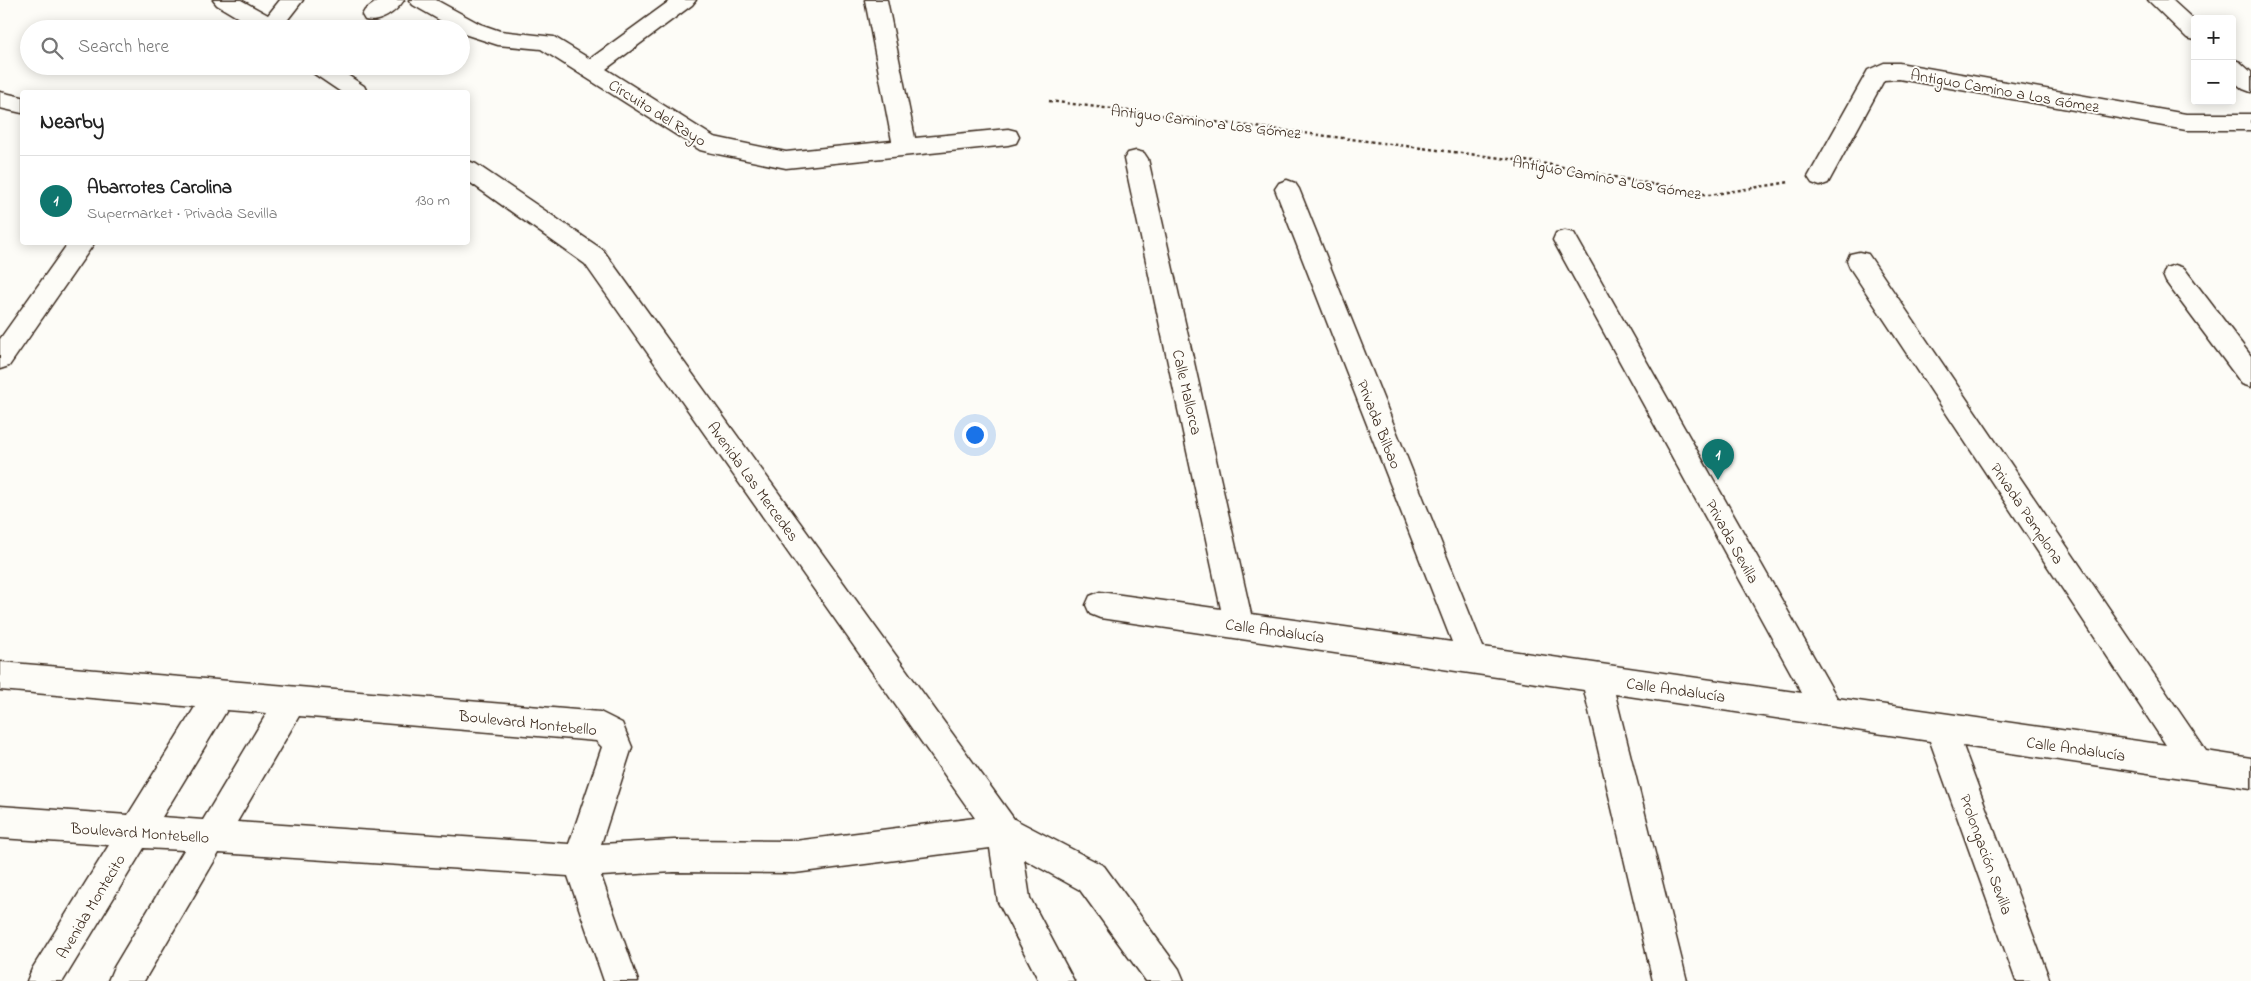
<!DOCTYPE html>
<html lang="en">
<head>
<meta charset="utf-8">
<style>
	body { margin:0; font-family:"Indie Flower",sans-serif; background:#f2f2f2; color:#222 }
	.controls { position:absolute; right:15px; top:15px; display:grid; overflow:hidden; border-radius:5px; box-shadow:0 2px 12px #0003 }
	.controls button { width:45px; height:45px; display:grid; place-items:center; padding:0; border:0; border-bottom:1px solid #e0e0e0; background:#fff; color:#222; font:25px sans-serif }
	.you { position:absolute; left:974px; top:434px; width:18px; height:18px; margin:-12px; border:4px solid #fff; border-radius:50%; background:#1a73e8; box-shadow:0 0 0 8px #1a73e833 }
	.badge { display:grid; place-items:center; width:32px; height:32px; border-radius:50%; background:#0f766e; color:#fff; font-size:16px; font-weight:700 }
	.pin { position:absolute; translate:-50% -41px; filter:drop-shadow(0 1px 2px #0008) }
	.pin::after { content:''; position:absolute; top:26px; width:18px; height:15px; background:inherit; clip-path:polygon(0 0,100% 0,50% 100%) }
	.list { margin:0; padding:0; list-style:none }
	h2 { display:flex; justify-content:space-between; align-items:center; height:65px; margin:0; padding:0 20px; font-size:21px }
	h2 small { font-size:16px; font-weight:400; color:#767676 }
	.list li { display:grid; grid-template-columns:32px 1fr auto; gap:15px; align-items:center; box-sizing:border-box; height:90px; padding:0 20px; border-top:1px solid #e0e0e0 }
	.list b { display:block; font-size:19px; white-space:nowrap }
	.list p { margin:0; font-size:16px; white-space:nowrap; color:#767676 }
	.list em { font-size:16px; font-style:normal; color:#767676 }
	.icon { flex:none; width:28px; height:28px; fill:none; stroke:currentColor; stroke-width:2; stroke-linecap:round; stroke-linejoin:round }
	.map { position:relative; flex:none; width:2251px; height:981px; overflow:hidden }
	.search { position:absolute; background:#fff; box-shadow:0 2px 12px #0003; left:20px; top:20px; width:450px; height:55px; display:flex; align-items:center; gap:12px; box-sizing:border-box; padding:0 18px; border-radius:28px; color:#767676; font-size:19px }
	.panel { position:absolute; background:#fff; box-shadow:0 2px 12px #0003; left:20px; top:90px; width:450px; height:155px; border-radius:5px }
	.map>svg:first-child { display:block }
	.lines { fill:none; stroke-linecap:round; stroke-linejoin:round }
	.minor-casing { stroke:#3b2a1e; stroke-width:3 }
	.path { stroke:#3b2a1e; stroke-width:2.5; stroke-dasharray:3 3; stroke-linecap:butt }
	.minor { fill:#fdfcf7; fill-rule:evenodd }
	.labels { text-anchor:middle; stroke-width:4; stroke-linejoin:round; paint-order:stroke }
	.street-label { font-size:16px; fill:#3b2a1e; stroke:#fdfcf7 }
</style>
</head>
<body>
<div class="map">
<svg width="2251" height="981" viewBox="0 0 2251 981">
	<rect width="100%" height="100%" fill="#fdfcf7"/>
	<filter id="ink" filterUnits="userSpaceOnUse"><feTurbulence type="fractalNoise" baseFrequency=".02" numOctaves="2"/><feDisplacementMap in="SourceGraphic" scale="10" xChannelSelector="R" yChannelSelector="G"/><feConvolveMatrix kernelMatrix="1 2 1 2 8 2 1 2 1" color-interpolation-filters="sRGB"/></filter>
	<g filter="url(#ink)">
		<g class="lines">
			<defs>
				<g id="minor">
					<path d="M 213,0 L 241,0 L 268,15 L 280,0 L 303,0 L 282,27 L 283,29 L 257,29 L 217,5 Z"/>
					<path d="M 379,0 L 404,0 C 396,12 380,24 365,20 L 362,15 L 365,10 Z"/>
					<path d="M 409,0 L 436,0 L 480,24 L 500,31 L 554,37 L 590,59 L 671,0 L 696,0 L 692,5 L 606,69 L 714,137 L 786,152 L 892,141 L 865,0 L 887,0 L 915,138 L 1008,129 L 1016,131 L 1019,137 L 1016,143 L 1008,145 L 786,168 L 708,152 L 700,150 L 541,49 L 498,45 L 464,34 L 461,32 L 461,29 L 455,29 L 413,5 Z"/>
					<path d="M 2148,0 L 2172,0 L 2195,21 L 2195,40 L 2187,38 Z"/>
					<path d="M 2232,59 L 2240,62 L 2251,72 L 2251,92 L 2243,89 L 2232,80 Z"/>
					<path d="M 1884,63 L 1899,63 L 2186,114 L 2251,114 L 2251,130 L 2186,130 L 1899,79 L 1884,80 L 1828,183 L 1820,186 L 1812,183 L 1808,177 L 1868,70 Z"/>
					<path d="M 307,66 L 334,66 L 364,86 L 367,92 L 341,92 L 310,71 Z"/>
					<path d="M 0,92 L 22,97 L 22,113 L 0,108 Z"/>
					<path d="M 1136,151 L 1144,153 L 1148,159 L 1251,614 L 1452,642 L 1275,189 L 1279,183 L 1287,180 L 1295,183 L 1299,189 L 1483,647 L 1802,693 L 1553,240 L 1556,233 L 1565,231 L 1574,233 L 1837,698 L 2166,745 L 1850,268 L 1847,261 L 1850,254 L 1859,252 L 1868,254 L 2206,751 L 2251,758 L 2251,788 L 1963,746 L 2050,981 L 2016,981 L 1930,741 L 1615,694 L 1687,981 L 1653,981 L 1584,690 L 1100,618 L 1090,614 L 1086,605 L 1090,596 L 1100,592 L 1221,609 L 1124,159 L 1128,153 Z"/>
					<path d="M 468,161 L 476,164 L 603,250 L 1014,819 L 1104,866 L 1179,969 L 1184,981 L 1146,981 L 1080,890 L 1024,859 L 1030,898 L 1074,981 L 1039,981 L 998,902 L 990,848 L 795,873 L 674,872 L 601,876 L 638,981 L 604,981 L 568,876 L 219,853 L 144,981 L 108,981 L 113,969 L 184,850 L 144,848 L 63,981 L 27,981 L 32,969 L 109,845 L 0,838 L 0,806 L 128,815 L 195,707 L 0,690 L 0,662 L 600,712 L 622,723 L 632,747 L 601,844 L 674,840 L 795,841 L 975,818 L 585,264 L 468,181 ZM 227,710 L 267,713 L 203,820 L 162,817 ZM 299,716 L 596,741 L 602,747 L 569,844 L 237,822 Z"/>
					<path d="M 69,242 L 95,242 L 9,366 L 0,369 L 0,339 Z"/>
					<path d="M 2175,265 L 2184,268 L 2251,356 L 2251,387 L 2242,384 L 2166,282 L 2163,275 L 2166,268 Z"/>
				</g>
			</defs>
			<!-- minor casing -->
			<use href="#minor" class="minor-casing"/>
			<!-- path -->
			<path class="path" d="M 1049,101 L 1541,163 L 1709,195 L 1790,182"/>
			<!-- minor -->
			<use href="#minor" class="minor"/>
		</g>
	</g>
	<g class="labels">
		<!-- street labels -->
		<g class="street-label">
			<text transform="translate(2005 90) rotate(10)" y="6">Antiguo Camino a Los Gómez</text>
			<text transform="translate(658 112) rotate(32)" y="6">Circuito del Rayo</text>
			<text transform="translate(1206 121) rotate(7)" y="6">Antiguo Camino a Los Gómez</text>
			<text transform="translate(1607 177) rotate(10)" y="6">Antiguo Camino a Los Gómez</text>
			<text transform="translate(1188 392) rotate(77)" y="6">Calle Mallorca</text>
			<text transform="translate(1380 424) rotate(68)" y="6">Privada Bilbao</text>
			<text transform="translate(754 481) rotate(54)" y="6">Avenida Las Mercedes</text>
			<text transform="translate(2028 513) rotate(56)" y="6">Privada Pamplona</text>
			<text transform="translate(1733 541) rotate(61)" y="6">Privada Sevilla</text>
			<text transform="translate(1275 630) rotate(8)" y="6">Calle Andalucía</text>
			<text transform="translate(1676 689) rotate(8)" y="6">Calle Andalucía</text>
			<text transform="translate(528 722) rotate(6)" y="6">Boulevard Montebello</text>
			<text transform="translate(2076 748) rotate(8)" y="6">Calle Andalucía</text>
			<text transform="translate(140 832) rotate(4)" y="6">Boulevard Montebello</text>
			<text transform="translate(1987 854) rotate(70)" y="6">Prolongación Sevilla</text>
			<text transform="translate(90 906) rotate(-59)" y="6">Avenida Montecito</text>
		</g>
	</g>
</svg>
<div class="controls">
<button>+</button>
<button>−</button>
</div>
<div class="you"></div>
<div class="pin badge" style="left:1718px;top:480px">1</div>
<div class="search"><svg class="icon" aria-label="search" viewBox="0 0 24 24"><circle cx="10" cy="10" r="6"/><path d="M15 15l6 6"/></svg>Search here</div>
<section class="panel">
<h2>Nearby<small></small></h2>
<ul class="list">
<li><span class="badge">1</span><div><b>Abarrotes Carolina</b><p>Supermarket · Privada Sevilla</p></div><em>130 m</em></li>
</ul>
</section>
</div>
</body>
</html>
